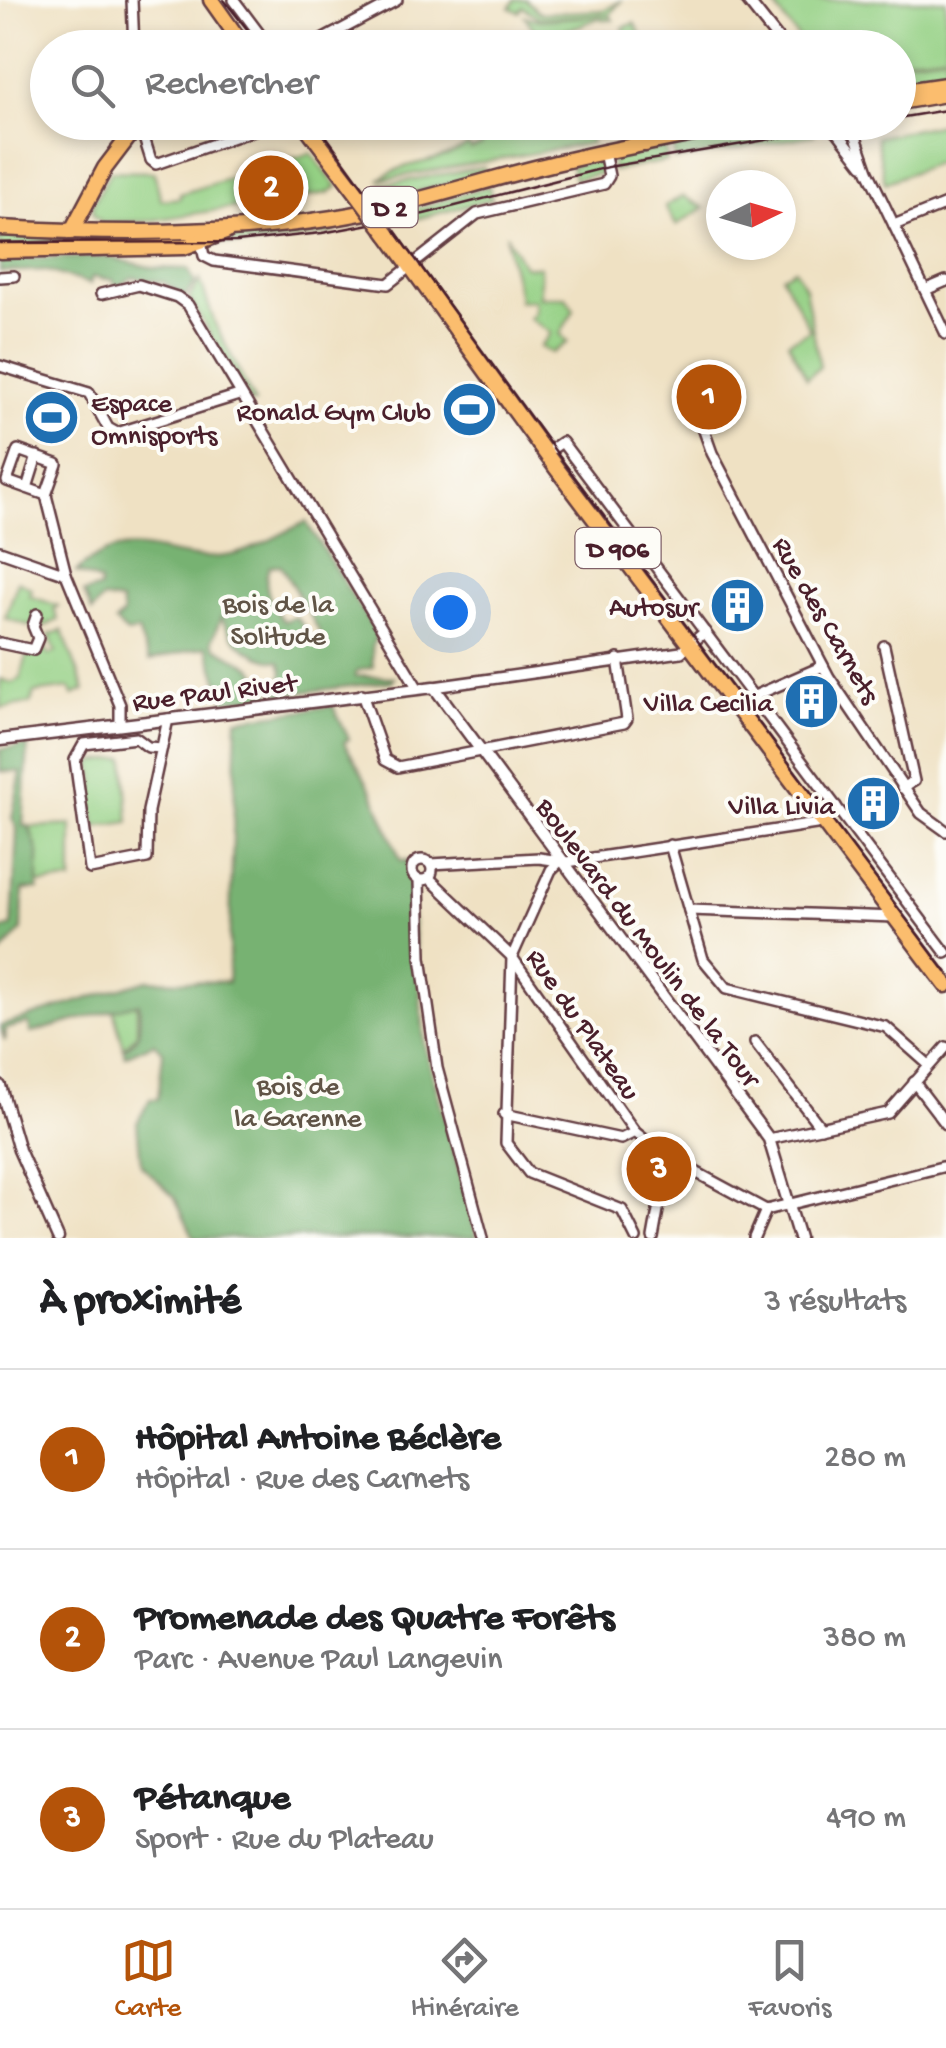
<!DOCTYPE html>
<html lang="fr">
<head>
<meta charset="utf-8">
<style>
	body { margin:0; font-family:"Gochi Hand",sans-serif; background:#f2f2f2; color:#202124 }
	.compass { position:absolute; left:706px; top:170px; width:90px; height:90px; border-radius:50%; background:#fff; box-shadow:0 5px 15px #0003; rotate:85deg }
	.you { position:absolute; left:450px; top:612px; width:35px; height:35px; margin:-25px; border:8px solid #fff; border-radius:50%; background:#1a73e8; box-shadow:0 0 0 15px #1a73e833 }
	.badge { display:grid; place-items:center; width:65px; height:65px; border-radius:50%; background:#b45309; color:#fff; font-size:32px; font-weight:700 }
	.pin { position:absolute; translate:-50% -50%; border:5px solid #fff; box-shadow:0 2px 10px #0006 }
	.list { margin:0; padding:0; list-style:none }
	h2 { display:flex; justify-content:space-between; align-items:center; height:130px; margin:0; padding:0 40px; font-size:42px }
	h2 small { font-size:32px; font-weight:400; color:#757577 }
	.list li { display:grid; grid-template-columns:65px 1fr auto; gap:30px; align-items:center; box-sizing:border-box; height:180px; padding:0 40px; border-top:2px solid #e0e0e0 }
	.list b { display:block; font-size:38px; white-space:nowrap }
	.list p { margin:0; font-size:32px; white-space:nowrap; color:#757577 }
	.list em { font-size:32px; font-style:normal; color:#757577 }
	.icon { flex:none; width:55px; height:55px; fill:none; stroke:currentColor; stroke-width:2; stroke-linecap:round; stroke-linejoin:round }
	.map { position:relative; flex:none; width:946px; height:1238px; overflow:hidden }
	.search { position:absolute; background:#fff; box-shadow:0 5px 15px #0003; left:30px; right:30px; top:30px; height:110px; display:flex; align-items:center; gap:25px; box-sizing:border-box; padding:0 35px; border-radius:55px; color:#757577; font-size:38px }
	.sheet { height:670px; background:#fff }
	nav { display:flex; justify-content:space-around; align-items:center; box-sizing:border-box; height:140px; border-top:2px solid #e0e0e0; background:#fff; font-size:28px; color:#757577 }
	nav a { display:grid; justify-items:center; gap:5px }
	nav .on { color:#b45309 }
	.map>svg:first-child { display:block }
	.green { fill:#94d084; stroke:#6f7858; stroke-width:2.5 }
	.forest { fill:#77b272; stroke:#60684e; stroke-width:2.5; fill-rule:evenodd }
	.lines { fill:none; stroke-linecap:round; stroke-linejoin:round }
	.minor-casing { stroke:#633c42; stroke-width:14 }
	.tertiary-casing { stroke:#633c42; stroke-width:15 }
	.primary-casing { stroke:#633c42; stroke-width:19 }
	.minor { stroke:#fff; stroke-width:9 }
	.tertiary { stroke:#fff; stroke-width:10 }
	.primary { stroke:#fbbd6e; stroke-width:14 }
	.tram { stroke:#4a1f2b; stroke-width:2.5 }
	.primary-bridge-casing { stroke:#633c42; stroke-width:19; stroke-linecap:butt }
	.primary-bridge { stroke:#fbbd6e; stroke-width:14 }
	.labels { text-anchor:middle; stroke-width:8; stroke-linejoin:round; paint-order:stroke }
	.shield { fill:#fdfcf7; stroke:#806168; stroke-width:2.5 }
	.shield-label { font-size:25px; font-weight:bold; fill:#4a1f2b }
	.poi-label { font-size:28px; fill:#4a1f2b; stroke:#fdfcf7; text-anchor:end }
	.park-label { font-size:28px; fill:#605446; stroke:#fdfcf7 }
	.street-label { font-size:28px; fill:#4a1f2b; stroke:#fdfcf7 }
</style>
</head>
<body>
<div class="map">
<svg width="946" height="1238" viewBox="0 0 946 1238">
	<rect width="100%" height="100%" fill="#fdfcf7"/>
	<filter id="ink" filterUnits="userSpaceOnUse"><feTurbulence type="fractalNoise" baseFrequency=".01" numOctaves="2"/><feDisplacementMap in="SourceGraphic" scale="20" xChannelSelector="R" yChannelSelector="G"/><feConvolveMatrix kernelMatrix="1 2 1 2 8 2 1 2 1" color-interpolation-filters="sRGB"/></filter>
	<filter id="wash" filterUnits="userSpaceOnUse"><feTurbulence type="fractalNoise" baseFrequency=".0048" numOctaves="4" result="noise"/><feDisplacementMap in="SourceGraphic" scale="40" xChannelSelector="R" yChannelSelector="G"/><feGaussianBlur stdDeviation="2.25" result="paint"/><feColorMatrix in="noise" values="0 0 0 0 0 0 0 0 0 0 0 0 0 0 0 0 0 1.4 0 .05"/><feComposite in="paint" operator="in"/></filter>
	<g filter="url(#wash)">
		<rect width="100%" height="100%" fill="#efe1c3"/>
		<!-- green -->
		<g class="green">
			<path d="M 515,0 L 526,0 L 540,13 L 605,10 L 622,0 L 610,14 L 613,20 L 597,19 L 551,36 L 534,30 L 525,16 L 539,20 L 608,15 L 539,18 L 523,7 L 519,12 L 510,8 Z"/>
			<path d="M 770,0 L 946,0 L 946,54 L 899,59 L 898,48 L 805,47 Z"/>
			<path d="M 634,23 L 648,47 L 628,47 L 623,28 Z"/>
			<path d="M 946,55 L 946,73 L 899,80 L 899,61 Z"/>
			<path d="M 946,123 L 946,159 L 885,183 L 876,137 Z"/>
			<path d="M 807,126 L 814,135 L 675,160 L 673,146 Z"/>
			<path d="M 537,128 L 590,136 L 591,143 L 379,180 C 406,159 439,165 468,145 L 471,149 L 482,145 L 482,140 Z"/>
			<path d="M 665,147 L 667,161 L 612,171 L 612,156 Z"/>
			<path d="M 311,153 L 337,187 L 328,193 L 147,221 L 102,222 L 93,214 L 93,204 L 111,171 L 154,172 L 161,200 L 180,198 L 180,194 Z"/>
			<path d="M 601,159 L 603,173 L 574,179 L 571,166 Z"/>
			<path d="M 484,167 L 486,174 L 391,198 L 381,185 Z"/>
			<path d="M 489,186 L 492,199 L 408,221 L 402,213 Z"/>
			<path d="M 683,196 L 704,208 L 676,225 L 665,206 Z"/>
			<path d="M 333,225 L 334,233 L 257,245 L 212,243 L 226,237 Z"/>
			<path d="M 0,233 L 97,235 L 98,249 L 0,249 Z"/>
			<path d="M 507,236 L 524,266 L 540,267 L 540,297 L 566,297 L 574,310 L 560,334 L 568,342 L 552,353 L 540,347 L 551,333 L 529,318 L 535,313 L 534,300 L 519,301 C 518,282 504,245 507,236 Z"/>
			<path d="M 795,269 L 805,288 L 820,367 L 807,378 L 788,342 L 810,330 L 782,276 Z"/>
			<path d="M 200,280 L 215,324 L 255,403 L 250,403 L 189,298 Z"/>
			<path d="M 18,581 L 32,589 L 30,596 L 58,606 L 54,609 L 58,620 L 39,629 L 5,618 Z"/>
			<path d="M 62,630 L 85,690 L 73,695 L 70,688 L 34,693 L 31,703 L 0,708 L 0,679 L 12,683 L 20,679 L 27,656 L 39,651 L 42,639 L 49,655 L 56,652 L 49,635 Z"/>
			<path d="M 125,758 L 129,822 L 95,827 L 89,787 L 95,786 L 92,762 Z"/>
			<path d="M 72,825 L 72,881 L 37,884 L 38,852 L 29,827 Z"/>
			<path d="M 137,1002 L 137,1034 L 124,1048 L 113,1009 Z"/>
		</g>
		<!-- forest -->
		<g class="forest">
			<path d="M 107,257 L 154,268 L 188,269 L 195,283 L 185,296 L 163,282 L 133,277 L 116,287 L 113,280 L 92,277 L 90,284 L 44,270 L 0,272 L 0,259 Z"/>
			<path d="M 306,522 L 377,635 L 372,646 L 373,667 L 357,671 L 355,676 L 395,677 L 393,681 L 278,695 L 283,671 L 280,662 C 250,657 233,643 221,617 L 212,641 L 215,647 L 253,668 L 257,673 L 249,686 L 271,692 L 272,696 L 225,701 L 207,646 L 149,661 L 138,631 L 127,633 L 115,622 L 123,615 L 121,602 L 103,599 L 92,612 L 84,593 L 100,588 L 100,582 L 76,572 C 131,522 161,565 225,556 C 251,553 281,533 306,522 ZM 281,565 C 288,580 324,635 324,643 L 318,645 L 296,617 L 284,621 C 271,608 261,582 270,566 Z"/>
			<path d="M 333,706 L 349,739 L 344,742 L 372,791 L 401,861 L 407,860 L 425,1046 L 477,1237 L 194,1238 L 174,1196 L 141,1165 L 137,1123 L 150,1099 L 158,1099 L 163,1052 L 154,1043 L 125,1056 L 123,1049 C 142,1041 140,1023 139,1003 L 31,1033 L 28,1023 L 6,1029 L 5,1041 L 0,1026 L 147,980 L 228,982 L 237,719 Z"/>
			<path d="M 28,745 L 23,826 L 29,826 L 38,852 L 38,889 L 23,890 L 22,930 L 0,955 L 0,930 L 12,926 L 17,829 L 12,818 L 21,772 L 0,771 L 0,749 Z"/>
		</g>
	</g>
	<g filter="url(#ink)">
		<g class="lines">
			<defs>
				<g id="minor">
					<path d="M 132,0 L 134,48"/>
					<path d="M 234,0 L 270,48"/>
					<path d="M 307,48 L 397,0"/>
					<path d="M 139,122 L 151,160 L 156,164 L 277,122"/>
					<path d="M 853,128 L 868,171 L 946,334"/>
					<path d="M 836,130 L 863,165"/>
					<path d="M 894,225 L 946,204"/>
					<path d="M 200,237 L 204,256 L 214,261 L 388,284 L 477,214 L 604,184 L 609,176 L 604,152"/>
					<path d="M 0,277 L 14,276"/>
					<path d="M 925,290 L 946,281"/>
					<path d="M 101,294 L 139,285 L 177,297 L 188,305 L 417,687"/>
					<path d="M 0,366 L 89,393 L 108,428 L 117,433 L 239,395"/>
					<path d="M 697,411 L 712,453 L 829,677 L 921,813 L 946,831"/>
					<path d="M 18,450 L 57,464 L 46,495 L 7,481 Z"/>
					<path d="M 546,453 L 562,442 L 946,953"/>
					<path d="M 27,488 L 37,456"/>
					<path d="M 46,495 L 66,574 L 120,705 L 120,724"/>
					<path d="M 0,551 L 66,574"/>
					<path d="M 0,643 L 33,650 L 38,638 L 33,626 L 37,614"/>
					<path d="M 884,646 L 914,781 L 902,788"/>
					<path d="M 434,687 L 681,652 L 705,632"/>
					<path d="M 362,694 L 385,760 L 398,767 L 624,723 L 627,719 L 618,659"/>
					<path d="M 752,697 L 823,666"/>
					<path d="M 162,748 L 148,747 L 136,738 L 84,744 L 75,760 L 90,869 L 147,858 L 148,811 L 168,719"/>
					<path d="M 670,845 L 703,959 L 727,988 L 886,1027 L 929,1065"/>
					<circle cx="422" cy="870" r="10"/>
					<path d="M 560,861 L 551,870 L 512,957 L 506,1143 L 529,1173 L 622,1210 L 636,1238"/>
					<path d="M 431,864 L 539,858 L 567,862 L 816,824 L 836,806"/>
					<path d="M 429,878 L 512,957 L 635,1132 L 664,1155 L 766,1210"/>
					<path d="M 419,880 L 421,957 L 437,1068 L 483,1238"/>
					<path d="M 689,910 L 895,917"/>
					<path d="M 755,1042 L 821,1128"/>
					<path d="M 914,1082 L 946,1124"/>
					<path d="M 504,1114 L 621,1139 L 635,1132"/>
					<path d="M 769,1139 L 888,1113 L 946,1047"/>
					<path d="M 766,1210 L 946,1166"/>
					<path d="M 653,1238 L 660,1199"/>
					<path d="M 754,1238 L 766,1210"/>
				</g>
				<g id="tertiary">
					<path d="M 747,0 L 785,48"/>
					<path d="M 831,122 L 836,130"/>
					<path d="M 851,122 L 853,128"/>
					<path d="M 0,740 L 434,687 L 769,1139 L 799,1238"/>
					<path d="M 0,1086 L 19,1150 L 58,1238"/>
				</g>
				<g id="primary">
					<path d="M 211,0 L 245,48"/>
					<path d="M 271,48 L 290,43 L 306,48"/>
					<path d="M 898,92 L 946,85"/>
					<path d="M 899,102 L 946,94"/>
					<path d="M 303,122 L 363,201"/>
					<path d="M 550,122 L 628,129 L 645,144"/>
					<path d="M 0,228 C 111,234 223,235 333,218 C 404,207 470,184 539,167 C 610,149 683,136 755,122"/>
					<path d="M 71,232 L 105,168 L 140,122"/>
					<path d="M 388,235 L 557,469 L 946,985"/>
					<path d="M 0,251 L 184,247 L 226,232"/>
				</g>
			</defs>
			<!-- minor casing -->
			<use href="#minor" class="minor-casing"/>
			<!-- tertiary casing -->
			<use href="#tertiary" class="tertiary-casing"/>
			<!-- primary casing -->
			<use href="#primary" class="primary-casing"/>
			<!-- minor -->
			<use href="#minor" class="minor"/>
			<!-- tertiary -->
			<use href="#tertiary" class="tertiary"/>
			<!-- primary -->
			<use href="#primary" class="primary"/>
			<!-- tram -->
			<g class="tram">
				<path d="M 224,0 L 262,48"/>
				<path d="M 898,118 L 946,110"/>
				<path d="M 316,122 L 553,448 L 946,972"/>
				<path d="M 0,243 L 237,242 L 322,233 L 424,214 L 608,167 L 871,122"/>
			</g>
			<defs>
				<path id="primary-bridge" d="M 363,201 L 388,235"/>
			</defs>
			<!-- primary-bridge casing -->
			<use href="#primary-bridge" class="primary-bridge-casing"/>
			<!-- primary-bridge -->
			<use href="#primary-bridge" class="primary-bridge"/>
		</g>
	</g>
	<!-- icons -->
	<defs>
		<symbol id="stadium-disc" viewBox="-11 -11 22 22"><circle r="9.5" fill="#1f6fb2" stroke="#fdfcf7"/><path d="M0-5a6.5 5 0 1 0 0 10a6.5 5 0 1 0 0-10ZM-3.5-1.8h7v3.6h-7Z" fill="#fff"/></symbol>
		<symbol id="building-disc" viewBox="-11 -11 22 22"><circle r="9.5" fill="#1f6fb2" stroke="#fdfcf7"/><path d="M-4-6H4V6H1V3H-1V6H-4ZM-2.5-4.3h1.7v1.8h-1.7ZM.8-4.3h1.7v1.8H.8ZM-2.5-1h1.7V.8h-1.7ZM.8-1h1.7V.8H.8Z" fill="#fff"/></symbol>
	</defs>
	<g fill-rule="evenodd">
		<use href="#stadium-disc" x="438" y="378" width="63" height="63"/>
		<use href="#stadium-disc" x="20" y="386" width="63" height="63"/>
		<use href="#building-disc" x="706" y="574" width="63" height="63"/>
		<use href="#building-disc" x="780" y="670" width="63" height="63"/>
		<use href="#building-disc" x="842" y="772" width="63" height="63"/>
	</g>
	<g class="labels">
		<!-- shield labels -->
		<g class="shield">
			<rect x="362.5" y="187" width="55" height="40" rx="8"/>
			<rect x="575.5" y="528" width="85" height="40" rx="8"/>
		</g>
		<g class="shield-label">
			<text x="390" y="216">D 2</text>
			<text x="618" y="557">D 906</text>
		</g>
		<!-- poi labels -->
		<g class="poi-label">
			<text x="91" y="411" text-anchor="start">Espace<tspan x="91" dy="32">Omnisports</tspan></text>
			<text x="431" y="420">Ronald Gym Club</text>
			<text x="698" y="615">Autosur</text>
			<text x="773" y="711">Villa Cecilia</text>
			<text x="835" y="814">Villa Livia</text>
		</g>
		<!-- park labels -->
		<g class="park-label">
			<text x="278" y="612">Bois de la<tspan x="278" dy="32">Solitude</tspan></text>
			<text x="298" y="1094">Bois de<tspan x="298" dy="32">la Garenne</tspan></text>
		</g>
		<!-- street labels -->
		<g class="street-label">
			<text transform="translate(828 619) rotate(60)" y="10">Rue des Carnets</text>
			<text transform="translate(214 690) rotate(-7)" y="10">Rue Paul Rivet</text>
			<text transform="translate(650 941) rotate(53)" y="10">Boulevard du Moulin de la Tour</text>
			<text transform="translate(585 1023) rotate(55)" y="10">Rue du Plateau</text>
		</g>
	</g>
</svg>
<svg class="compass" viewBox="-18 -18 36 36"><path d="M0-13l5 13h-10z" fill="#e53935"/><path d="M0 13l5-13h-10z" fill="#757577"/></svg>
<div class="you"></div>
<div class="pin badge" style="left:709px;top:397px">1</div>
<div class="pin badge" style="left:271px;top:188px">2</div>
<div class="pin badge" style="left:659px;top:1169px">3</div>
<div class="search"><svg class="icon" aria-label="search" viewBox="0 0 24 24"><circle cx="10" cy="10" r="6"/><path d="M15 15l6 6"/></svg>Rechercher</div>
</div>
<section class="sheet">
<h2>À proximité<small>3 résultats</small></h2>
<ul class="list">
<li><span class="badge">1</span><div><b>Hôpital Antoine Béclère</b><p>Hôpital · Rue des Carnets</p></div><em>280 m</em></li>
<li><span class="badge">2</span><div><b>Promenade des Quatre Forêts</b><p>Parc · Avenue Paul Langevin</p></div><em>380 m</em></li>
<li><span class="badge">3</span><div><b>Pétanque</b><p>Sport · Rue du Plateau</p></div><em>490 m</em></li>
</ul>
</section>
<nav>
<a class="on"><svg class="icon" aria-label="map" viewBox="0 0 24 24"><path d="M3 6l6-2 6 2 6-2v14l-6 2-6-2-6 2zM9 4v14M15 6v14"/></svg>Carte</a>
<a><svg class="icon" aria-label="directions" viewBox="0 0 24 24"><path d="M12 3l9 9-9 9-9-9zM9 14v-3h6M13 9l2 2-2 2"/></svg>Itinéraire</a>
<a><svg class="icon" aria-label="saved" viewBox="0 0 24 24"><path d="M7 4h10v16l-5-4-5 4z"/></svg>Favoris</a>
</nav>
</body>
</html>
